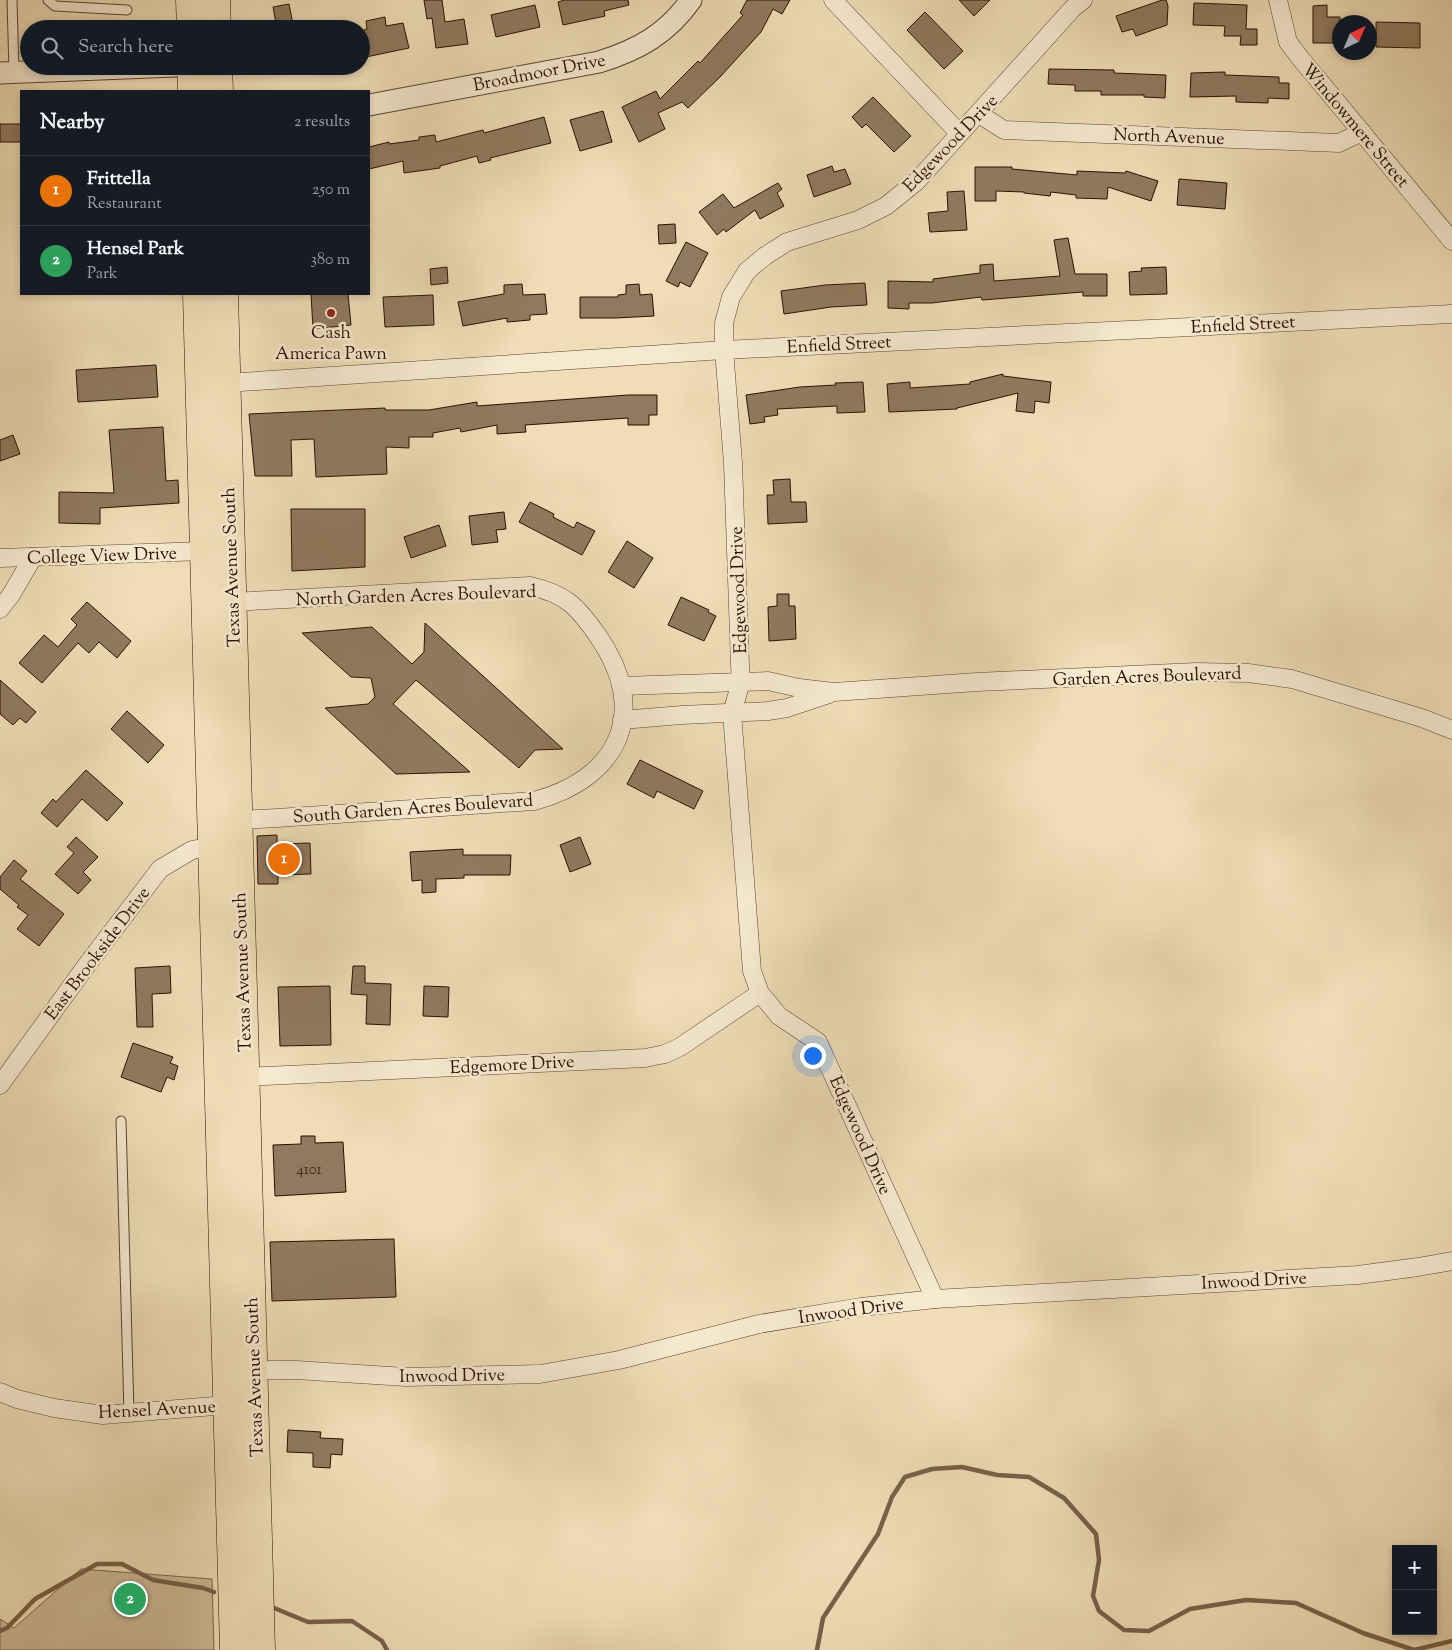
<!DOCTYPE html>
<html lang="en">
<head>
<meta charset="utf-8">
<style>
	body { margin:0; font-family:"Sorts Mill Goudy",serif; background:#20242c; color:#f1f3f6 }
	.controls { position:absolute; right:15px; bottom:15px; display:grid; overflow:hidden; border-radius:0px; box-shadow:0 2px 8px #0003 }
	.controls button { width:45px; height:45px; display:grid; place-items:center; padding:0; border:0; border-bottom:1px solid #363941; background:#171b24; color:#f1f3f6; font:25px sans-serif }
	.compass { position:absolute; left:1332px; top:15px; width:45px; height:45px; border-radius:50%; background:#171b24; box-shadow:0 2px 8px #0003; rotate:44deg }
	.you { position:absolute; left:812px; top:1055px; width:18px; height:18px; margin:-12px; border:4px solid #fff; border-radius:50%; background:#1a73e8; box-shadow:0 0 0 8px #1a73e833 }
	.badge { display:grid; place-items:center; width:32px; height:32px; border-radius:50%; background:#d93025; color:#fff; font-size:16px; font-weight:700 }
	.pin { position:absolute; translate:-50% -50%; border:2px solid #fff; box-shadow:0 1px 5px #0006 }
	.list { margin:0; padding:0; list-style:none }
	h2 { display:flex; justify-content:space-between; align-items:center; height:65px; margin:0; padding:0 20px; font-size:21px }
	h2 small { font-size:16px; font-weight:400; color:#9ea1a6 }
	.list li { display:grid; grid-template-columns:32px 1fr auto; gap:15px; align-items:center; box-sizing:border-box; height:70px; padding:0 20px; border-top:1px solid #363941 }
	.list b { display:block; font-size:19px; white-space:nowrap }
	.list p { margin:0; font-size:16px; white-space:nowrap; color:#9ea1a6 }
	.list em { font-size:16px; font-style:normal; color:#9ea1a6 }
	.icon { flex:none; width:28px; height:28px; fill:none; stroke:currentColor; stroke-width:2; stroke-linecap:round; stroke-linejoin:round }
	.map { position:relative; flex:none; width:1452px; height:1650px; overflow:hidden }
	.search { position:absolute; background:#171b24; box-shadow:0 2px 8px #0003; left:20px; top:20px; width:350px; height:55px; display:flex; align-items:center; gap:12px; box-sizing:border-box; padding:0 18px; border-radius:28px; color:#9ea1a6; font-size:19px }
	.panel { position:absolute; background:#171b24; box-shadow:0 2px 8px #0003; left:20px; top:90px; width:350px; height:205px; border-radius:0px }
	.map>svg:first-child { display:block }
	.green { fill:#ceba98; stroke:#7c644c }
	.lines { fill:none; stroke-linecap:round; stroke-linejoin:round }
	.stream { stroke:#786149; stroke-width:4.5 }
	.building { fill:#907a5f; stroke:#2a0f00 }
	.service-casing { stroke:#5b422e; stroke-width:11 }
	.minor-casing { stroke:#5b422e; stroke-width:19 }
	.tertiary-casing { stroke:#5b422e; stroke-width:23 }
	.primary-casing { stroke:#2a0f00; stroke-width:29 }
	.service { stroke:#f5e9d0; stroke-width:9 }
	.minor { stroke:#f5e9d0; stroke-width:18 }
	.tertiary { stroke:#f5e9d0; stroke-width:21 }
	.primary { stroke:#efddb7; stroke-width:28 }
	.poi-dot { fill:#8f2418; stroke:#f5e9d0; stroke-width:2 }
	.labels { text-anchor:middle; stroke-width:5; stroke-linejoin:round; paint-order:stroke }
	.number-label { font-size:15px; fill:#442a18 }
	.street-label { font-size:18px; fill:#2a0f00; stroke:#f5e9d0 }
	.poi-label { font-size:18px; fill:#2a0f00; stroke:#f5e9d0 }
</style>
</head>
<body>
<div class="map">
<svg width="1452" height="1650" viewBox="0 0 1452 1650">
	<rect width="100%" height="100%" fill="#efddb7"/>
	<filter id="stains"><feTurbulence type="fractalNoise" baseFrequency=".004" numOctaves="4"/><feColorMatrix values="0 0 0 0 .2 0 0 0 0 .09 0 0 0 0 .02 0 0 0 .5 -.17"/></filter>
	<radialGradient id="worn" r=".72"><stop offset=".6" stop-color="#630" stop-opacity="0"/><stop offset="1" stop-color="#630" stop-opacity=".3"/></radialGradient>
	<!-- green -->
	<path class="green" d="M 81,1569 L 212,1579 L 214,1650 L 0,1650 L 0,1619 L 14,1628 Z"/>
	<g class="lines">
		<!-- stream -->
		<g class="stream">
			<path d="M 274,1608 L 308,1622 L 352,1621 L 382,1641 L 387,1650"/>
			<path d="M 0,1631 L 7,1628 L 35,1599 L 97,1564 L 122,1564 L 153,1580 L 203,1588 L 214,1592"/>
			<path d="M 817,1650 L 823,1618 L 878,1534 L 892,1497 L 905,1477 L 932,1469 L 962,1467 L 997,1475 L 1029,1477 L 1064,1498 L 1096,1534 L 1099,1560 L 1093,1596 L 1099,1611 L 1124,1630 L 1149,1631 L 1190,1609 L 1246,1600 L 1296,1603 L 1363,1633 L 1414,1650 L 1452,1641"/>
		</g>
	</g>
	<!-- building -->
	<g class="building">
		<path d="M 424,0 L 442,0 L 445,22 L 464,19 L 468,44 L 436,48 L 432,18 L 427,19 Z"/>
		<path d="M 564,0 L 628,0 L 629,5 L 604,11 L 605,16 L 563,25 L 558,2 Z"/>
		<path d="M 747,0 L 790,0 L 782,14 L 773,9 L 761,32 L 720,77 L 688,108 L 682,102 L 658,113 L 665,129 L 639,142 L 622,107 L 656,91 L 660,99 L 698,61 L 700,63 L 743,15 L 740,13 Z"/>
		<path d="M 959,0 L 990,0 L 974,16 Z"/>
		<path d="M 1162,0 L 1166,0 L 1168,6 L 1167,25 L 1136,36 L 1133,29 L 1122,32 L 1116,16 Z"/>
		<path d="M 1194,3 L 1247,5 L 1246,29 L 1257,29 L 1257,45 L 1240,45 L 1241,36 L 1224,36 L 1225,26 L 1193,25 Z"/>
		<path d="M 289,4 L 294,29 L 277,29 L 273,7 Z"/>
		<path d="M 535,5 L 540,27 L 496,37 L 491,15 Z"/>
		<path d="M 1327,5 L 1327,17 L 1340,17 L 1340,43 L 1313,43 L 1313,6 Z"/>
		<path d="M 925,12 L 963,51 L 944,69 L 907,30 Z"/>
		<path d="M 385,17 L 386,26 L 403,23 L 409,48 L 361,58 L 361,31 L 367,29 L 366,21 Z"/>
		<path d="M 1376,22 L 1420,23 L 1420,48 L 1376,47 Z"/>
		<path d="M 1049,69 L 1114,70 L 1114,73 L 1166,75 L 1165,98 L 1144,97 L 1144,95 L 1101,95 L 1101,91 L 1075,91 L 1075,85 L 1048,84 Z"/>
		<path d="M 1225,72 L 1225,75 L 1279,77 L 1279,83 L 1289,83 L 1289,99 L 1268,98 L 1268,103 L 1236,102 L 1236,96 L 1190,97 L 1191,73 Z"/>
		<path d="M 873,97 L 911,136 L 894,152 L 866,124 L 862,128 L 852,117 Z"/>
		<path d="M 603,111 L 612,142 L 580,151 L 570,120 Z"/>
		<path d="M 544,117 L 551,143 L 490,158 L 491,160 L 479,163 L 477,156 L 440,166 L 440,168 L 404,173 L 403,161 L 369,169 L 369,147 L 389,142 L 389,144 L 419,140 L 419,137 L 435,135 L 436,142 L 483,130 L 484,133 Z"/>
		<rect x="0" y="124" width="21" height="18"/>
		<path d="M 832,166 L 834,172 L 845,169 L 851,184 L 814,197 L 807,175 Z"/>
		<path d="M 975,167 L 1012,167 L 1012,169 L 1077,175 L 1077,171 L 1125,173 L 1126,171 L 1158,181 L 1151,201 L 1108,187 L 1107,199 L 1076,198 L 1076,195 L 1051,192 L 1050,196 L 1024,193 L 1024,192 L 996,191 L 996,201 L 975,201 Z"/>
		<path d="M 1179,179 L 1227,183 L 1225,209 L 1177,205 Z"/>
		<path d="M 778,183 L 782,189 L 777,193 L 784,206 L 760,219 L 755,210 L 726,232 L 724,229 L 717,235 L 699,212 L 723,194 L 734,208 Z"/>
		<path d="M 964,191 L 967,230 L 930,232 L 928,213 L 948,211 L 947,192 Z"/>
		<path d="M 675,224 L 676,243 L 659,244 L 658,225 Z"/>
		<path d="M 1068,238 L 1075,274 L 1107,274 L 1107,296 L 1083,296 L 1083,292 L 982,300 L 981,297 L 932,303 L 909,303 L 909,309 L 888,308 L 888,281 L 933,282 L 933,279 L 980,273 L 980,265 L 993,264 L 994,281 L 1060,276 L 1054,240 Z"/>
		<path d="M 686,242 L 708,253 L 690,287 L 680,282 L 678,287 L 666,281 Z"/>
		<path d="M 447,267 L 448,283 L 431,285 L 430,269 Z"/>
		<path d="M 1166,267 L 1167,294 L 1130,295 L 1129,272 L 1142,271 L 1141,268 Z"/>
		<path d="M 865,283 L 867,305 L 831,307 L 784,314 L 781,291 L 825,285 Z"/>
		<path d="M 522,284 L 523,295 L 545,294 L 547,314 L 530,315 L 530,320 L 507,322 L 507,318 L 463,326 L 458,302 L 504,294 L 504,285 Z"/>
		<path d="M 639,284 L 640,295 L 652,294 L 654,316 L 615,318 L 580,318 L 580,297 L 618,297 L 618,295 L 626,294 L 626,285 Z"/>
		<path d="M 311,294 L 348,294 L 351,325 L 313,329 Z"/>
		<path d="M 433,295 L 434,325 L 385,327 L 383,297 Z"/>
		<path d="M 156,365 L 158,397 L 78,402 L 76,370 Z"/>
		<path d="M 1003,374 L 1003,376 L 1051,382 L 1049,403 L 1035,401 L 1034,413 L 1016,411 L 1018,393 L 957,408 L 957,409 L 889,412 L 887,384 L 910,382 L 910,388 L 970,384 L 970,382 Z"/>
		<path d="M 863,382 L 865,412 L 837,413 L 837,406 L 777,409 L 778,415 L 764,417 L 765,422 L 750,424 L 746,395 L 800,387 L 836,385 L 835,383 Z"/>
		<path d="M 628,395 L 657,395 L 657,415 L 649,415 L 649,425 L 628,425 L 628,418 L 525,425 L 526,432 L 497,434 L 497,425 L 461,432 L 460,428 L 433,433 L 433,437 L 409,437 L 409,448 L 386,447 L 387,474 L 316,477 L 314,439 L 291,440 L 292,476 L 255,476 L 249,414 L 385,408 L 385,410 L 429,410 L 477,402 L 477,406 Z"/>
		<path d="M 163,427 L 166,481 L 178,480 L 179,503 L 100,508 L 100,524 L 59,523 L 59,492 L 114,493 L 109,430 Z"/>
		<path d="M 13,435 L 20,454 L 0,461 L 0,440 Z"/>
		<path d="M 790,479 L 791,502 L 806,502 L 807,522 L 768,524 L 767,495 L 774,495 L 773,480 Z"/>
		<path d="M 530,502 L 554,514 L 553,517 L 574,528 L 577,522 L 595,531 L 582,555 L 519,522 Z"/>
		<path d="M 291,509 L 365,509 L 365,567 L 292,571 Z"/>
		<path d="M 504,512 L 506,529 L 496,530 L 498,542 L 472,545 L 469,516 Z"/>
		<path d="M 439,525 L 446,546 L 411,558 L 404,537 Z"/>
		<path d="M 627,541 L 653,558 L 634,588 L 608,572 Z"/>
		<path d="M 777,594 L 789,594 L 789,606 L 795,606 L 796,639 L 769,641 L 768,607 L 777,606 Z"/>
		<path d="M 681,597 L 709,610 L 708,612 L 716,616 L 704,641 L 668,625 Z"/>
		<path d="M 87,602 L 131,641 L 117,658 L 99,642 L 89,653 L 78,643 L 42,683 L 19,663 L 44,635 L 58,647 L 77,625 L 71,619 Z"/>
		<path d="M 425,623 L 563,749 L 535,750 L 519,768 L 416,680 L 393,704 L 470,772 L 396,774 L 325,708 L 368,704 L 375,697 L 371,678 L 351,677 L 302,633 L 372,627 L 412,664 L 424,652 Z"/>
		<path d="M 0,680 L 36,712 L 26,723 L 20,718 L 13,725 L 0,714 Z"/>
		<path d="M 127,711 L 164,745 L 148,763 L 111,729 Z"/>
		<path d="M 640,760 L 703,791 L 694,809 L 657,791 L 654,798 L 627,784 Z"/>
		<path d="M 86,770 L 123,803 L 107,821 L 82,799 L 57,827 L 41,813 L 53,799 L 56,802 Z"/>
		<path d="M 277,835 L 277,844 L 310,843 L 311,874 L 278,875 L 278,884 L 258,884 L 257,836 Z"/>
		<path d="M 76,837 L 98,857 L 83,872 L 91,880 L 78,894 L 55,874 L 74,853 L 67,847 Z"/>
		<path d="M 580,837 L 591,864 L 570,872 L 560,845 Z"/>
		<path d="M 463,849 L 463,855 L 511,855 L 510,875 L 464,875 L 464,878 L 436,879 L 436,892 L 422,893 L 422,880 L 412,881 L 410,852 Z"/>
		<path d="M 14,860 L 27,871 L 20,879 L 64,914 L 39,946 L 17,929 L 28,915 L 17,907 L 19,905 L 0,889 L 0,877 Z"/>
		<path d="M 170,966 L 171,993 L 152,994 L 153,1027 L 137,1027 L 135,968 Z"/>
		<path d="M 353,966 L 365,966 L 365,983 L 391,984 L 390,1025 L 366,1024 L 367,995 L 351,994 Z"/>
		<path d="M 330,986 L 331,1045 L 280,1046 L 278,987 Z"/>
		<path d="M 424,986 L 449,987 L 448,1017 L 423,1016 Z"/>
		<path d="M 133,1043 L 173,1057 L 170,1063 L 178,1066 L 174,1080 L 167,1077 L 161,1092 L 121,1077 Z"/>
		<path d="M 301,1136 L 315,1136 L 315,1143 L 343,1142 L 346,1192 L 275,1196 L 273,1145 L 301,1144 Z"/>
		<path d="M 394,1239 L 396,1297 L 272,1301 L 270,1242 Z"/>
		<path d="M 288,1430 L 321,1432 L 320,1438 L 343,1439 L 342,1455 L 331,1454 L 330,1468 L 313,1467 L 313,1453 L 287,1452 Z"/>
	</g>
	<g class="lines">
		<defs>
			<g id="service">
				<path d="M 12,0 L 14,72"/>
				<path d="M 48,0 L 55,6 L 127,10"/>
				<path d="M 121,1121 L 129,1413"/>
			</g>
			<g id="minor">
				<path d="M 833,0 L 959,133"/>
				<path d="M 1278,0 L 1288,42 L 1301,59 L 1452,241"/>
				<path d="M 979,114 L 1004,130 L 1339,143 L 1362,132"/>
				<path d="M 226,383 L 724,350 L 1452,314"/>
				<path d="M 0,558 L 204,551"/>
				<path d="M 232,602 L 530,586 C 566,594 577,606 598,636 C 650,711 620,778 534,801 L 277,818 L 238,820"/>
				<path d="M 0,609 L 11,595 L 33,557"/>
				<path d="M 622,686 L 768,681 L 799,688 L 834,692 L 977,682 L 1196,672 L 1248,673 L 1292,679 L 1422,718 L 1452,730"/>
				<path d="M 622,720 L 682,715 L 768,711 L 787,708 L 829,694"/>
				<path d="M 245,1077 L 645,1058 L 665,1054 L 680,1047 L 760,993"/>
				<path d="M 0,1085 L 86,966 L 160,869 L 192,850 L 213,846"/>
				<path d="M 935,1299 L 818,1042 L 779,1016 L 760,993 L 752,971 L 732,713 L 741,682 L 740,664 L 733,463 L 724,350 L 724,323 L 731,297 L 747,271 L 765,256 L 787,242 L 858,220 L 886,206 L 917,181 L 1073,8 L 1083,0"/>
				<path d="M 254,1370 L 296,1370 L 406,1377 L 540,1374 L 619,1360 L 759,1324 L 861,1307 L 935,1299 L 1358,1275 L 1418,1267 L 1452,1261"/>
				<path d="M 0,1392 L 17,1399 L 54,1408 L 103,1415 L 227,1405"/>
			</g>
			<g id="tertiary">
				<path d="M 0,73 L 175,66"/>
				<path d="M 369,105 L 599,62 C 638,50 667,34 691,0"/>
			</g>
			<g id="primary">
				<path d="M 190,0 L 191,29"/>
				<path d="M 216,0 L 217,29"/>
				<path d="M 191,66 L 192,91"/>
				<path d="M 218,66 L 219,91"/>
				<path d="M 197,294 L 234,1650"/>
				<path d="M 224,294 L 261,1650"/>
			</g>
		</defs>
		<!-- service casing -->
		<use href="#service" class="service-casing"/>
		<!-- minor casing -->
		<use href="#minor" class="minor-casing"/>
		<!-- tertiary casing -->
		<use href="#tertiary" class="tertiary-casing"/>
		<!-- primary casing -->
		<use href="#primary" class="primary-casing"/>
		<!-- service -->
		<use href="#service" class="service"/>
		<!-- minor -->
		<use href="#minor" class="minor"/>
		<!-- tertiary -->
		<use href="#tertiary" class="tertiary"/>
		<!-- primary -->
		<use href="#primary" class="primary"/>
	</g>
	<!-- markers -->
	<circle class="poi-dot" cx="331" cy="313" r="5"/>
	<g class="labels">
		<!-- number labels -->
		<g class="number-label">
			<text x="309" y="1174">4101</text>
		</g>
		<!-- street labels -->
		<g class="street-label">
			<text transform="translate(539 72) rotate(-11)" y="6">Broadmoor Drive</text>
			<text transform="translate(1356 125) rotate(50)" y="6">Windowmere Street</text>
			<text transform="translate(1169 136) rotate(2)" y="6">North Avenue</text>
			<text transform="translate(950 143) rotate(-46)" y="6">Edgewood Drive</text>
			<text transform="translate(1243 324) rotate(-3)" y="6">Enfield Street</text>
			<text transform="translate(839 344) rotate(-3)" y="6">Enfield Street</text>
			<text transform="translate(102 555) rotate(-2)" y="6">College View Drive</text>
			<text transform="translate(231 567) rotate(-92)" y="6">Texas Avenue South</text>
			<text transform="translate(738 590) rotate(-92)" y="6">Edgewood Drive</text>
			<text transform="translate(416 595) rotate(-2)" y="6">North Garden Acres Boulevard</text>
			<text transform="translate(1147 676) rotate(-2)" y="6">Garden Acres Boulevard</text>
			<text transform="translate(413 808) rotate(-4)" y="6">South Garden Acres Boulevard</text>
			<text transform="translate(97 953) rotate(-53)" y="6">East Brookside Drive</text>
			<text transform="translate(242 972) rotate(-92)" y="6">Texas Avenue South</text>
			<text transform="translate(512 1064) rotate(-3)" y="6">Edgemore Drive</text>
			<text transform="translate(861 1135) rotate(66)" y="6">Edgewood Drive</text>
			<text transform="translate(1254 1280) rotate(-3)" y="6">Inwood Drive</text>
			<text transform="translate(851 1310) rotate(-8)" y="6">Inwood Drive</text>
			<text transform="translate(452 1375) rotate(-1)" y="6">Inwood Drive</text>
			<text transform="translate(254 1377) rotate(-92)" y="6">Texas Avenue South</text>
			<text transform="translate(157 1409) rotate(-3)" y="6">Hensel Avenue</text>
		</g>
		<!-- poi labels -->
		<g class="poi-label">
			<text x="331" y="338">Cash<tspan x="331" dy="21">America Pawn</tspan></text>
		</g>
	</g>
	<rect width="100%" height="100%" filter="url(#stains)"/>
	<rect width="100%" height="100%" fill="url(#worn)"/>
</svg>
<div class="controls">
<button>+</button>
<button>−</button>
</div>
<svg class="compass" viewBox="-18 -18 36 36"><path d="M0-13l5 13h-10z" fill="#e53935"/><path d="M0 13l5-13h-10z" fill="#9ea1a6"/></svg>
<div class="you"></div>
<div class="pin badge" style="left:284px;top:859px;background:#e8710a">1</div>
<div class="pin badge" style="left:130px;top:1599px;background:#2e9e5b">2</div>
<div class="search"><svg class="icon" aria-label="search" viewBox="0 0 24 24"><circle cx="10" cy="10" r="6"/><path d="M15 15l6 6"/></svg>Search here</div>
<section class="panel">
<h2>Nearby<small>2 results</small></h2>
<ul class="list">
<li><span class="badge" style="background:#e8710a">1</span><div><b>Frittella</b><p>Restaurant</p></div><em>250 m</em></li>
<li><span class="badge" style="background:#2e9e5b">2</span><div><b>Hensel Park</b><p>Park</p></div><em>380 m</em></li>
</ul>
</section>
</div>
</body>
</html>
